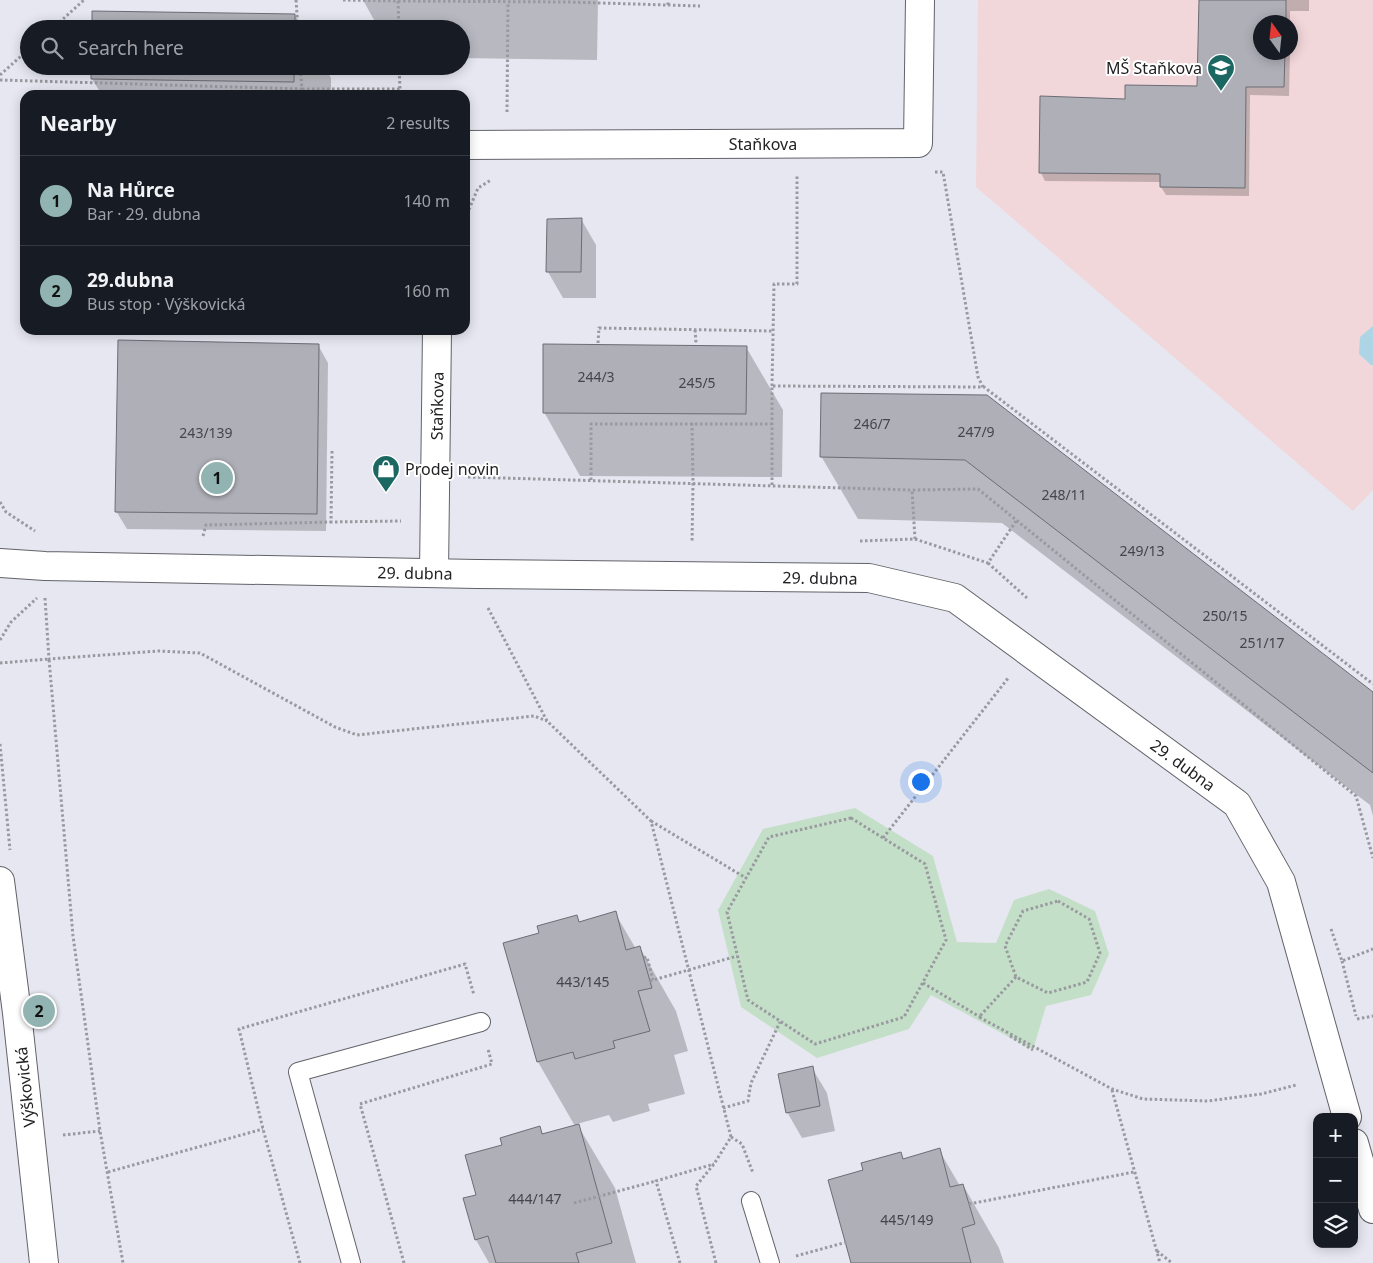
<!DOCTYPE html>
<html lang="en">
<head>
<meta charset="utf-8">
<style>
	body { margin:0; font-family:"Noto Sans",sans-serif; background:#242831; color:#f1f3f6 }
	.controls { position:absolute; right:15px; bottom:15px; display:grid; overflow:hidden; border-radius:10px; box-shadow:0 2px 12px #0003 }
	.controls button { width:45px; height:45px; display:grid; place-items:center; padding:0; border:0; border-bottom:1px solid #363941; background:#171b24; color:#f1f3f6; font:25px sans-serif }
	.compass { position:absolute; left:1253px; top:15px; width:45px; height:45px; border-radius:50%; background:#171b24; box-shadow:0 2px 12px #0003; rotate:345deg }
	.you { position:absolute; left:920px; top:781px; width:18px; height:18px; margin:-12px; border:4px solid #fff; border-radius:50%; background:#1a73e8; box-shadow:0 0 0 8px #1a73e833 }
	.badge { display:grid; place-items:center; width:32px; height:32px; border-radius:50%; background:#91b4b3; color:#111; font-size:16px; font-weight:700 }
	.pin { position:absolute; translate:-50% -50%; border:2px solid #fff; box-shadow:0 1px 5px #0006 }
	.list { margin:0; padding:0; list-style:none }
	h2 { display:flex; justify-content:space-between; align-items:center; height:65px; margin:0; padding:0 20px; font-size:21px }
	h2 small { font-size:16px; font-weight:400; color:#9ea1a6 }
	.list li { display:grid; grid-template-columns:32px 1fr auto; gap:15px; align-items:center; box-sizing:border-box; height:90px; padding:0 20px; border-top:1px solid #363941 }
	.list b { display:block; font-size:19px; white-space:nowrap }
	.list p { margin:0; font-size:16px; white-space:nowrap; color:#9ea1a6 }
	.list em { font-size:16px; font-style:normal; color:#9ea1a6 }
	.icon { flex:none; width:28px; height:28px; fill:none; stroke:currentColor; stroke-width:2; stroke-linecap:round; stroke-linejoin:round }
	.map { position:relative; flex:none; width:1373px; height:1263px; overflow:hidden }
	.search { position:absolute; background:#171b24; box-shadow:0 2px 12px #0003; left:20px; top:20px; width:450px; height:55px; display:flex; align-items:center; gap:12px; box-sizing:border-box; padding:0 18px; border-radius:28px; color:#9ea1a6; font-size:19px }
	.panel { position:absolute; background:#171b24; box-shadow:0 2px 12px #0003; left:20px; top:90px; width:450px; height:245px; border-radius:15px }
	.map>svg:first-child { display:block }
	.education { fill:#f2d7da; fill-rule:evenodd }
	.green { fill:#c4dfc8 }
	.water { fill:#aed5e5 }
	.shadow { fill:#0003 }
	.building { fill:#aeafb7; stroke:#6c6c74 }
	.lines { fill:none; stroke-linecap:round; stroke-linejoin:round }
	.service-casing { stroke:#62626a; stroke-width:20 }
	.minor-casing { stroke:#62626a; stroke-width:30 }
	.tertiary-casing { stroke:#62626a; stroke-width:30 }
	.path { stroke:#9999a0; stroke-width:3; stroke-dasharray:2.5 2.5; stroke-linecap:butt }
	.service { stroke:#fff; stroke-width:18 }
	.minor { stroke:#fff; stroke-width:28 }
	.tertiary { stroke:#fff; stroke-width:28 }
	.labels { text-anchor:middle; stroke-width:4; stroke-linejoin:round; paint-order:stroke }
	.number-label { font-size:14px; fill:#45454a }
	.poi-label { font-size:16px; fill:#222225; stroke:#fff; text-anchor:end }
	.street-label { font-size:16px; fill:#222225; stroke:#fff }
</style>
</head>
<body>
<div class="map">
<svg width="1373" height="1263" viewBox="0 0 1373 1263">
	<rect width="100%" height="100%" fill="#e7e7f1"/>
	<!-- education -->
	<path class="education" d="M 978,0 L 1373,0 L 1373,490 L 1353,511 L 976,187 ZM 1260,22 L 1290,22 L 1290,52 L 1260,52 Z"/>
	<!-- green -->
	<path class="green" d="M 855,808 L 933,856 L 957,942 L 996,943 L 1014,900 L 1049,889 L 1095,911 L 1109,954 L 1091,995 L 1046,1006 L 1033,1050 L 931,995 L 909,1029 L 817,1058 L 741,1007 L 718,910 L 763,829 Z"/>
	<!-- water -->
	<path class="water" d="M 1373,326 L 1373,365 L 1371,365 L 1359,354 L 1360,337 Z"/>
	<!-- shadow -->
	<g class="shadow">
		<path d="M 363,0 L 598,0 L 597,60 L 461,58 L 461,29 L 379,29 Z"/>
		<path d="M 1201,0 L 1309,0 L 1309,11 L 1290,11 L 1290,22 L 1260,22 L 1260,52 L 1290,52 L 1289,96 L 1250,95 L 1249,196 L 1166,195 L 1161,187 L 1161,182 L 1045,181 L 1041,173 L 1126,100 L 1198,87 Z"/>
		<path d="M 295,15 L 303,29 L 93,29 Z"/>
		<path d="M 93,66 L 324,66 L 331,78 L 331,95 L 102,95 L 92,79 Z"/>
		<path d="M 581,219 L 596,245 L 596,298 L 563,298 L 548,272 L 548,220 Z"/>
		<path d="M 318,345 L 328,363 L 326,531 L 127,529 L 116,511 Z"/>
		<path d="M 746,347 L 783,410 L 782,477 L 580,476 L 544,412 Z"/>
		<path d="M 987,396 L 1373,694 L 1373,816 L 1370,805 L 1002,523 L 858,519 L 821,456 Z"/>
		<path d="M 615,913 L 636,949 L 640,948 L 676,1011 L 688,1051 L 674,1055 L 685,1094 L 648,1104 L 650,1111 L 613,1122 L 609,1115 L 577,1124 L 615,1188 L 636,1263 L 489,1263 L 476,1240 L 465,1199 L 478,1196 L 504,1146 L 540,1128 L 543,1134 L 575,1126 L 538,1062 L 540,934 L 576,916 L 580,923 Z"/>
		<path d="M 812,1068 L 827,1093 L 835,1131 L 802,1138 L 787,1112 Z"/>
		<path d="M 939,1150 L 960,1186 L 963,1185 L 999,1248 L 1004,1263 L 852,1263 L 865,1171 L 900,1153 L 904,1160 Z"/>
	</g>
	<!-- building -->
	<g class="building">
		<path d="M 1199,0 L 1286,0 L 1286,22 L 1260,22 L 1260,52 L 1285,52 L 1284,87 L 1246,87 L 1245,188 L 1160,187 L 1160,174 L 1039,173 L 1040,96 L 1125,99 L 1125,85 L 1197,86 Z"/>
		<path d="M 92,11 L 295,14 L 295,29 L 92,29 Z"/>
		<path d="M 91,66 L 294,66 L 294,82 L 91,79 Z"/>
		<path d="M 582,218 L 581,272 L 546,272 L 547,219 Z"/>
		<path d="M 118,340 L 319,344 L 317,514 L 115,512 Z"/>
		<path d="M 543,344 L 747,346 L 746,414 L 543,413 Z"/>
		<path d="M 821,393 L 987,395 L 1373,692 L 1373,773 L 965,460 L 820,457 Z"/>
		<path d="M 616,911 L 626,950 L 640,946 L 652,988 L 638,991 L 650,1031 L 613,1041 L 615,1048 L 575,1059 L 573,1052 L 537,1062 L 503,943 L 539,933 L 537,926 L 577,915 L 579,922 Z"/>
		<path d="M 813,1066 L 820,1106 L 786,1113 L 778,1074 Z"/>
		<path d="M 579,1124 L 612,1243 L 576,1253 L 579,1263 L 496,1263 L 488,1236 L 475,1240 L 463,1198 L 476,1195 L 465,1155 L 502,1145 L 500,1138 L 540,1126 L 542,1134 Z"/>
		<path d="M 940,1148 L 950,1187 L 963,1184 L 975,1224 L 962,1228 L 971,1263 L 851,1263 L 828,1180 L 863,1170 L 861,1163 L 901,1152 L 903,1159 Z"/>
	</g>
	<g class="lines">
		<defs>
			<g id="service">
				<path d="M 751,1201 L 770,1263"/>
				<path d="M 351,1263 L 298,1072 L 481,1022"/>
			</g>
			<g id="minor">
				<path d="M 465,145 L 918,143 L 920,0"/>
				<path d="M 0,563 L 45,566 L 477,574 L 869,578 L 955,598 L 1237,804 L 1281,882 L 1347,1117"/>
				<path d="M 434,573 L 437,330"/>
				<path d="M 1354,1143 L 1373,1209"/>
			</g>
			<path id="tertiary" d="M 0,881 L 17,1013 L 44,1263"/>
		</defs>
		<!-- service casing -->
		<use href="#service" class="service-casing"/>
		<!-- minor casing -->
		<use href="#minor" class="minor-casing"/>
		<!-- tertiary casing -->
		<use href="#tertiary" class="tertiary-casing"/>
		<!-- path -->
		<g class="path">
			<path d="M 296,0 L 298,29"/>
			<path d="M 343,0 L 398,1 L 399,29"/>
			<path d="M 398,1 L 568,2 L 700,6"/>
			<path d="M 668,5 L 668,0"/>
			<path d="M 52,29 L 84,0"/>
			<path d="M 399,66 L 400,89"/>
			<path d="M 0,75 L 29,49"/>
			<path d="M 0,80 L 302,89 L 300,66"/>
			<path d="M 302,89 L 400,89 L 400,95"/>
			<path d="M 507,112 L 508,3"/>
			<path d="M 935,172 L 943,172 L 978,377 L 983,387"/>
			<path d="M 465,219 L 478,188 L 491,180"/>
			<path d="M 695,330 L 696,343"/>
			<path d="M 598,343 L 599,328 L 773,331"/>
			<path d="M 772,386 L 774,284 L 797,284 L 797,176"/>
			<path d="M 692,423 L 693,483 L 692,543"/>
			<path d="M 332,451 L 331,522 L 401,521"/>
			<path d="M 468,477 L 912,490 L 978,489 L 1356,796 L 1373,858"/>
			<path d="M 591,480 L 591,424 L 771,424"/>
			<path d="M 772,485 L 772,386 L 984,387 L 1373,684"/>
			<path d="M 0,502 L 6,512 L 35,531"/>
			<path d="M 203,536 L 206,525 L 331,522"/>
			<path d="M 915,539 L 988,563 L 1016,521"/>
			<path d="M 860,541 L 915,539 L 912,490"/>
			<path d="M 988,563 L 1027,598"/>
			<path d="M 45,598 L 49,659 L 158,651 L 200,653 L 335,727 L 357,735 L 534,716 L 547,721"/>
			<path d="M 488,608 L 547,721 L 651,821 L 731,1137 L 714,1164 L 696,1186 L 716,1263"/>
			<path d="M 0,640 L 11,622 L 37,598"/>
			<path d="M 0,663 L 49,659 L 73,936 L 100,1131 L 123,1263"/>
			<path d="M 0,744 L 10,850"/>
			<path d="M 851,818 L 925,864 L 946,940 L 904,1017 L 815,1044 L 748,1000 L 727,912 L 769,837 Z"/>
			<path d="M 651,821 L 746,878"/>
			<path d="M 883,838 L 1009,677"/>
			<path d="M 1058,901 L 1089,919 L 1100,953 L 1087,982 L 1048,993 L 1016,977 L 1005,946 L 1023,911 Z"/>
			<path d="M 1331,929 L 1342,961 L 1373,949"/>
			<path d="M 644,958 L 647,957 L 653,980"/>
			<path d="M 1342,961 L 1356,1016"/>
			<path d="M 1016,977 L 979,1017 L 1112,1089 L 1143,1099 L 1208,1101 L 1261,1094 L 1296,1085"/>
			<path d="M 650,981 L 737,956"/>
			<path d="M 923,983 L 980,1017"/>
			<path d="M 1357,1019 L 1373,1016"/>
			<path d="M 1010,1036 L 1033,1050"/>
			<path d="M 1112,1090 L 1160,1263"/>
			<path d="M 723,1108 L 748,1101 L 751,1083 L 780,1022"/>
			<path d="M 63,1135 L 100,1131"/>
			<path d="M 731,1137 L 742,1144 L 753,1173"/>
			<path d="M 108,1172 L 263,1129"/>
			<path d="M 574,1203 L 656,1181"/>
			<path d="M 969,1204 L 1134,1172"/>
			<path d="M 1157,1251 L 1172,1263"/>
			<path d="M 796,1256 L 847,1242"/>
			<path d="M 300,1263 L 263,1129 L 239,1029 L 465,964 L 474,995"/>
			<path d="M 404,1263 L 360,1104 L 492,1064 L 488,1049"/>
			<path d="M 680,1263 L 656,1181 L 714,1164"/>
		</g>
		<!-- service -->
		<use href="#service" class="service"/>
		<!-- minor -->
		<use href="#minor" class="minor"/>
		<!-- tertiary -->
		<use href="#tertiary" class="tertiary"/>
	</g>
	<!-- icons -->
	<defs>
		<symbol id="school-pin" viewBox="-11 -11 22 30"><path d="M0 17L-7.5 6A9.5 9.5 0 1 1 7.5 6Z" fill="#1b6762" stroke="#fff"/><path d="M0-5L7-2L0 1L-7-2ZM-4 1L0 2.5L4 1V4Q0 6-4 4Z" fill="#fff"/></symbol>
		<symbol id="shop-pin" viewBox="-11 -11 22 30"><path d="M0 17L-7.5 6A9.5 9.5 0 1 1 7.5 6Z" fill="#1b6762" stroke="#fff"/><path d="M-5-2.5h2.3a2.7 3.5 0 0 1 5.4 0H5L5.5 6h-11ZM-1.5-2.5h3a1.5 2.3 0 0 0-3 0Z" fill="#fff"/></symbol>
	</defs>
	<g fill-rule="evenodd">
		<use href="#school-pin" x="1205" y="52" width="32" height="43"/>
		<use href="#shop-pin" x="370" y="453" width="32" height="43"/>
	</g>
	<g class="labels">
		<!-- number labels -->
		<g class="number-label">
			<text x="596" y="382">244/3</text>
			<text x="697" y="388">245/5</text>
			<text x="872" y="429">246/7</text>
			<text x="976" y="437">247/9</text>
			<text x="206" y="438">243/139</text>
			<text x="1064" y="500">248/11</text>
			<text x="1142" y="556">249/13</text>
			<text x="1225" y="621">250/15</text>
			<text x="1262" y="648">251/17</text>
			<text x="583" y="987">443/145</text>
			<text x="535" y="1204">444/147</text>
			<text x="907" y="1225">445/149</text>
		</g>
		<!-- poi labels -->
		<g class="poi-label">
			<text x="1202" y="74">MŠ Staňkova</text>
			<text x="405" y="475" text-anchor="start">Prodej novin</text>
		</g>
		<!-- street labels -->
		<g class="street-label">
			<text x="763" y="150">Staňkova</text>
			<text transform="translate(437 406) rotate(-89)" y="6">Staňkova</text>
			<text transform="translate(415 573) rotate(1)" y="6">29. dubna</text>
			<text transform="translate(820 578) rotate(1)" y="6">29. dubna</text>
			<text transform="translate(1183 765) rotate(36)" y="6">29. dubna</text>
			<text transform="translate(25 1087) rotate(-96)" y="6">Výškovická</text>
		</g>
	</g>
</svg>
<div class="controls">
<button>+</button>
<button>−</button>
<button><svg class="icon" aria-label="layers" viewBox="0 0 24 24"><path d="M12 4l9 5-9 5-9-5zM3 14l9 5 9-5"/></svg></button>
</div>
<svg class="compass" viewBox="-18 -18 36 36"><path d="M0-13l5 13h-10z" fill="#e53935"/><path d="M0 13l5-13h-10z" fill="#9ea1a6"/></svg>
<div class="you"></div>
<div class="pin badge" style="left:217px;top:478px">1</div>
<div class="pin badge" style="left:39px;top:1011px">2</div>
<div class="search"><svg class="icon" aria-label="search" viewBox="0 0 24 24"><circle cx="10" cy="10" r="6"/><path d="M15 15l6 6"/></svg>Search here</div>
<section class="panel">
<h2>Nearby<small>2 results</small></h2>
<ul class="list">
<li><span class="badge">1</span><div><b>Na Hůrce</b><p>Bar · 29. dubna</p></div><em>140 m</em></li>
<li><span class="badge">2</span><div><b>29.dubna</b><p>Bus stop · Výškovická</p></div><em>160 m</em></li>
</ul>
</section>
</div>
</body>
</html>
